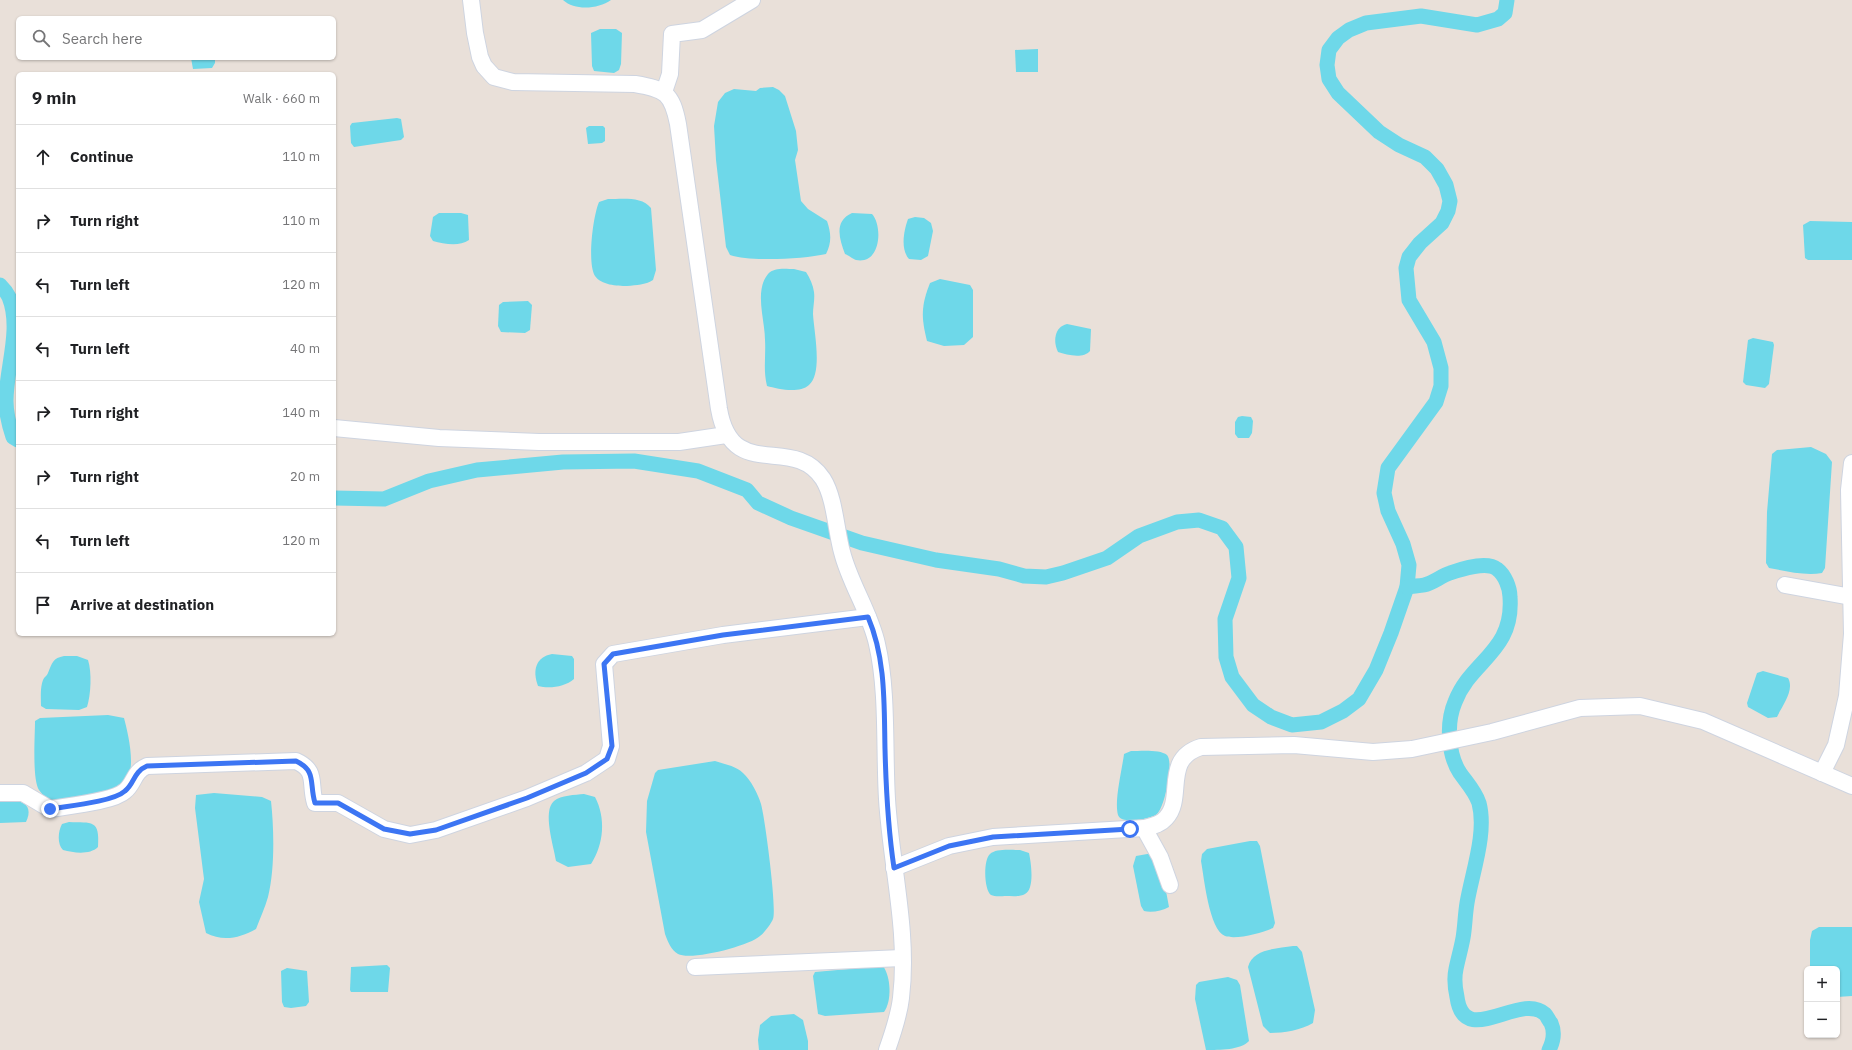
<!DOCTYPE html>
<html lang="en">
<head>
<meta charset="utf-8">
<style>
	body { margin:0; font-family:"IBM Plex Sans",sans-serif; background:#f6f6f6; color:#202124 }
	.controls { position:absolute; right:12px; bottom:12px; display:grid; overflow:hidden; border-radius:6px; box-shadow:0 1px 3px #0004 }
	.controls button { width:36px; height:36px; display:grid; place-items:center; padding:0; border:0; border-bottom:1px solid #e0e0e0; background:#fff; color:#202124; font:20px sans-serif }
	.stop { position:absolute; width:12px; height:12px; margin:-9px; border:3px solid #3c75f3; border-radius:50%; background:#fff }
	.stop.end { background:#3c75f3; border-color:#fff; box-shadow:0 1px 4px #0008 }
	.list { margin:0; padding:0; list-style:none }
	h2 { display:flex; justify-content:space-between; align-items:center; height:52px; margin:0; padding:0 16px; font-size:17px }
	h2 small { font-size:13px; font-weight:400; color:#757577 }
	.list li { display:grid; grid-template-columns:26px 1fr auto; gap:12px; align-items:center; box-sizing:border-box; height:64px; padding:0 16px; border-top:1px solid #e0e0e0 }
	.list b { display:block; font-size:15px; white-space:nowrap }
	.list em { font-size:13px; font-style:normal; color:#757577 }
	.icon { flex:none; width:22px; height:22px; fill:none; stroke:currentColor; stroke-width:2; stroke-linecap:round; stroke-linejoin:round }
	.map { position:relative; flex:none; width:1852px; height:1050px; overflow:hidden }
	.search { position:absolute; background:#fff; box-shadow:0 1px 3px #0004; left:16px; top:16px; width:320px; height:44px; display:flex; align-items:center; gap:10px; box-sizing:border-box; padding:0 14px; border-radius:6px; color:#757577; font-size:15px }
	.panel { position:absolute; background:#fff; box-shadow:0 1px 3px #0004; left:16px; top:72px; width:320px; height:564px; border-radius:6px }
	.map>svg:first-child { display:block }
	.water { fill:#6ed8e9 }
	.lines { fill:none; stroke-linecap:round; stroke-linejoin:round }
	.canal { stroke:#6ed8e9; stroke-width:15 }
	.minor-casing { stroke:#ced4e0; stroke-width:18 }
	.minor { stroke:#fff; stroke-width:16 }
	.route { stroke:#3c75f3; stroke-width:5 }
</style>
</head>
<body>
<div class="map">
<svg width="1852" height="1050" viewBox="0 0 1852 1050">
	<rect width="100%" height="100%" fill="#e9e0d9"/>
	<!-- water -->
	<g class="water">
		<path d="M 563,0 L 611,0 C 598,9 575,11 563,0 Z"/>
		<path d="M 600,29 L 616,29 L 622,33 L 621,64 L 619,70 L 614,73 L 594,71 L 592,66 L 591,33 Z"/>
		<path d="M 1038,49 L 1038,72 L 1016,72 L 1015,50 Z"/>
		<path d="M 191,58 L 215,58 L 215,63 L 212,68 L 193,69 Z"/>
		<path d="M 773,87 L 779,90 L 785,96 L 796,131 L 798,150 L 795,160 L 801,201 L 808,209 L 827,221 C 831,233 832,242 826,254 C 803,259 752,262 730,255 L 726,247 L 716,160 L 714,126 L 718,102 L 725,93 L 734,89 L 756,91 L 760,88 Z"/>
		<path d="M 397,118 L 401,119 L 404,137 L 401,140 L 354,147 L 351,143 L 350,126 L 352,123 Z"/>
		<path d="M 589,126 L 603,126 L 605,128 L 605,141 L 602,143 L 588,144 L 586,128 Z"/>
		<path d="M 608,199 C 622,199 642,196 651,208 L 656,270 L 653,280 C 645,285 637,285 627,286 C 617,286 601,285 595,276 C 587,263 593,216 599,202 Z"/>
		<path d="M 439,213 L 461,213 L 468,215 L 469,240 C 459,247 444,244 433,241 L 430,236 L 433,217 Z"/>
		<path d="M 852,213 L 872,214 C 883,226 881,265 856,260 C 853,259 848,255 845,254 C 839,238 834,221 852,213 Z"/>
		<path d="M 915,217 L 924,218 L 931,223 L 933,231 L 928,256 L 921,260 L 909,259 C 900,249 904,230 908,219 Z"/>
		<path d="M 1810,221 L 1852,222 L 1852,260 L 1808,260 L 1805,258 L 1803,225 Z"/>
		<path d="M 794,269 L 806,272 C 810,278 813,285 814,292 C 815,299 813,307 813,314 C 814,332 823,373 809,385 C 799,394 778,389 767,386 C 763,370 766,356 765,340 C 765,320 754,291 768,274 C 774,267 786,269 794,269 Z"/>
		<path d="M 940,279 L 970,285 L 973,290 L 973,337 L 964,345 L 944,346 L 927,341 C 921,317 921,306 930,283 Z"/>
		<path d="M 528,301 L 532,305 L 530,330 L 525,333 L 501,332 L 498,326 L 499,305 L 503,302 Z"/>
		<path d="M 1067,324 L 1091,329 L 1090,351 C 1083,359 1067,355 1058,352 C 1053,342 1054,327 1067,324 Z"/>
		<path d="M 1753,338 L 1773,342 L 1774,345 L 1769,384 L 1765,388 L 1746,385 L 1743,382 L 1748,340 Z"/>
		<path d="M 1242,416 L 1251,417 L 1253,421 L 1252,433 L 1249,438 L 1238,438 L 1235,434 L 1235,422 L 1238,417 Z"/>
		<path d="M 1811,447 L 1826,454 L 1832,462 L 1825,568 L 1822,573 C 1805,576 1786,571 1769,568 L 1766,563 L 1767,512 L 1772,454 L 1777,450 Z"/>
		<path d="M 552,654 L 572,656 L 574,659 L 574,679 C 565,687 549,689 538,686 C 532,670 536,657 552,654 Z"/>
		<path d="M 64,656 L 77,656 L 88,660 C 92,672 91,695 87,707 L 79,710 L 46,709 L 41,706 C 41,697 40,688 43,680 C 44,677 47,676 48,673 C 52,663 53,658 64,656 Z"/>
		<path d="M 1763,671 L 1788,678 C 1795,690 1782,706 1777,717 L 1768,718 L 1748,707 L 1747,703 L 1757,673 Z"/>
		<path d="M 108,715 L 124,718 C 128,733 137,770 125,783 C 122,787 115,792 111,794 C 105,796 57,802 50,800 C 46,799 42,794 39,790 C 32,779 35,736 35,721 L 40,718 Z"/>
		<path d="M 1131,751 C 1140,751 1160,749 1167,755 C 1174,762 1165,807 1157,814 C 1151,819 1121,825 1118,815 C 1114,801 1122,770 1124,754 Z"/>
		<path d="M 715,761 C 724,764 736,766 743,773 C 751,780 758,794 761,804 C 765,818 777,910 773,919 C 771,924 764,933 760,936 C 749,946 691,961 678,954 C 671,950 668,942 665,934 L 646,832 L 647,801 L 655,773 L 658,770 Z"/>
		<path d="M 214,793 L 262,797 L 271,801 C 274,829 275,869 268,897 C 265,908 260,918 256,929 C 240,938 223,942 206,933 L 199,902 L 204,879 L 195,808 L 196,795 Z"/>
		<path d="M 584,794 L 595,797 C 606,818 604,844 591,864 L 568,867 L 556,861 C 554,847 542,811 554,801 C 561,795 575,795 584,794 Z"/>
		<path d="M 0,799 C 15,799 36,801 26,822 L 0,823 Z"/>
		<path d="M 69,822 C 92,823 100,819 98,847 C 90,855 74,853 63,850 C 57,844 58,831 62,824 Z"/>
		<path d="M 1250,841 L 1257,841 L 1260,846 L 1275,923 L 1273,928 C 1262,933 1236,940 1225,936 C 1209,930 1204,877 1201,861 L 1202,854 L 1207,849 Z"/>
		<path d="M 1020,850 L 1029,853 C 1031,862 1035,889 1025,894 C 1020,897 1012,896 1006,896 C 1002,896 995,897 991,895 C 984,890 983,860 990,854 C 996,848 1012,850 1020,850 Z"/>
		<path d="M 1153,853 L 1161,864 L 1169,907 C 1162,911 1151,913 1144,911 L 1141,906 L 1133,866 L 1136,856 Z"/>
		<path d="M 1819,927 L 1852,927 L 1852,996 L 1837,997 L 1837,969 L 1810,969 L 1810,940 L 1812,931 Z"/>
		<path d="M 1293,946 L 1297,946 L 1302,952 L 1315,1010 L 1313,1023 C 1301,1030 1284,1033 1270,1033 L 1263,1026 L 1248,967 C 1253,948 1277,949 1293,946 Z"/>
		<path d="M 387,965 L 390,968 L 388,992 L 351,992 L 350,990 L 351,967 Z"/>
		<path d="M 883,966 C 891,977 892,1001 884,1012 L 825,1016 L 818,1014 L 813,976 L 815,972 Z"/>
		<path d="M 287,968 L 307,971 L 309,1002 L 306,1006 L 291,1008 L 284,1007 L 282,1002 L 281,971 Z"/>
		<path d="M 1228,977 L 1237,980 L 1240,985 L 1249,1041 C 1241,1050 1219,1050 1206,1050 L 1195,999 L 1196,985 L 1199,982 Z"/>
		<path d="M 794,1014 L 803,1020 L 808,1041 L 808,1050 L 759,1050 L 758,1040 L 760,1025 L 771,1016 Z"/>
	</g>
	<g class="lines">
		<!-- canal -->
		<g class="canal">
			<path d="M 0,285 C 3,288 7,293 9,297 C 22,329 6,368 6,401 C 6,414 9,425 13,437 L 18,440"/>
			<path d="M 334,498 L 384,499 L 429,481 L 477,470 L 563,462 L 634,461 L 698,471 L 747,490 L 758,503 L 791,518 L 862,543 L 936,560 L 999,569 L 1024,576 L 1046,577 L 1063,573 L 1107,558 L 1139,536 L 1177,522 L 1199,520 L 1222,528 L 1236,547 L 1239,578 L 1225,619 L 1226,657 L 1232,677 L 1253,705 L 1271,717 L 1292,725 L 1321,722 L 1343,711 L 1359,699 L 1376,670 L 1391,633 L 1407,587 L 1409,565 L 1403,544 L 1388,511 L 1384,493 L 1388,468 L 1436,402 L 1441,386 L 1441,368 L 1434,342 L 1409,300 L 1406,268 L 1409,257 L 1420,243 L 1442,223 L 1448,211 L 1450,201 L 1446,185 L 1437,169 L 1425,157 L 1399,145 L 1379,132 L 1338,93 L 1329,79 L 1327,65 L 1329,50 L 1338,38 L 1349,30 L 1366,23 L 1421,16 L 1477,25 L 1498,19 L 1505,13 L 1507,0"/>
			<path d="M 1407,587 C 1412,586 1419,586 1424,585 C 1433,583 1441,576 1450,573 C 1461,569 1487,561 1497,569 C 1505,575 1510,588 1510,597 C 1514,652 1471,660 1455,702 C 1446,723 1448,755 1460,773 C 1467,783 1475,791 1479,803 C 1487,833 1472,873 1467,903 C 1465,915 1465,927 1463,938 C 1461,949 1458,959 1456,969 C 1454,978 1455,988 1457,997 C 1464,1050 1520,991 1545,1014 C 1547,1016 1549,1021 1551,1023 C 1555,1032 1553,1042 1549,1050"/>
		</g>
		<defs>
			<g id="minor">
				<path d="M 471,0 L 475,33 L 480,57 L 484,66 L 494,77 L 513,82 L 635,84 C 665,89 672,93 678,124 L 719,409 C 732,484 793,433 823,479 C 835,498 836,531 842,552 C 850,584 870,612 877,644 C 888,691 884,750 887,799 C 891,865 909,932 901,998 C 899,1015 893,1033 887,1050"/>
				<path d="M 664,92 L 670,74 L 672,34 L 702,30 L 752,0"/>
				<path d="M 334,428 L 439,438 L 539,442 L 679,442 L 726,435"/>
				<path d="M 1785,585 L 1851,597"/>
				<path d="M 1822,773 L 1836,745 L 1847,696 L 1852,634 L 1849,490 L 1852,463"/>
				<path d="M 0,793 L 23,793 L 50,809 C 67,806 113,802 125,791 C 135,783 133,772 147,766 L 296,761 C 318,771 309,783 315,803 L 338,803 L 384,829 L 410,835 L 436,830 L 527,798 L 586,773 L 607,759 L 611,746 L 604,664 L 613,654 L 723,635 L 868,617"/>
				<path d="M 1144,828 L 1160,857 L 1170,885"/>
				<path d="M 894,868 L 949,846 L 993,837 L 1144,828 C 1152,826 1160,825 1166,818 C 1185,798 1162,759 1201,747 L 1294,745 L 1373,752 L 1412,749 L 1492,732 L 1580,708 L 1640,706 L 1703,721 L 1852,786"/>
				<path d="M 695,967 L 902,958"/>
			</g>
		</defs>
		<!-- minor casing -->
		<use href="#minor" class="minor-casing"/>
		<!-- minor -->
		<use href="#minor" class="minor"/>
	</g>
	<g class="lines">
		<!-- route -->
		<path class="route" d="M 50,809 C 67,806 113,802 125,791 C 135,783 133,772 147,766 L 296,761 C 317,771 309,783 315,803 L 338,803 L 384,829 L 410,834 L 436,830 L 527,798 L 586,773 L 607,759 L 612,746 L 604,664 L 613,654 L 723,635 L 868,617 C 886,659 884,705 885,749 C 886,789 888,828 894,868 L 949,846 L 993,837 L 1130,829"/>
	</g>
</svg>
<div class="controls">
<button>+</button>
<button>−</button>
</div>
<div class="stop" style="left:1130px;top:829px"></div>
<div class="stop end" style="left:50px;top:809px"></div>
<div class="search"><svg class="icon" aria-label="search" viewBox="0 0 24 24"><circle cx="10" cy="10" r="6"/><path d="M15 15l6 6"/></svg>Search here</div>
<section class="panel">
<h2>9 min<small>Walk · 660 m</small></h2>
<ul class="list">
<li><svg class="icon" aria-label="ahead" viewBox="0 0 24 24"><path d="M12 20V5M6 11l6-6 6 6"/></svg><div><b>Continue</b></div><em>110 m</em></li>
<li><svg class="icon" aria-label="right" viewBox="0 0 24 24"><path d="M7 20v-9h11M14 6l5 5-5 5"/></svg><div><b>Turn right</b></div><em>110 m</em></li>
<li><svg class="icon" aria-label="left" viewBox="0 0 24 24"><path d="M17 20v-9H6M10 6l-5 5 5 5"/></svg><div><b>Turn left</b></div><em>120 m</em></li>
<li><svg class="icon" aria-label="left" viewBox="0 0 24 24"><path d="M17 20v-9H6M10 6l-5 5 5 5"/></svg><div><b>Turn left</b></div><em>40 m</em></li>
<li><svg class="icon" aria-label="right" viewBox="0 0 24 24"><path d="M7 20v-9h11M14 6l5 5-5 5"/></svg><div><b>Turn right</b></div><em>140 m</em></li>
<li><svg class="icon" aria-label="right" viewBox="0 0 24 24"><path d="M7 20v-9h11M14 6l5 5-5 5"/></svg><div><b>Turn right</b></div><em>20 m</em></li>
<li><svg class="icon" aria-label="left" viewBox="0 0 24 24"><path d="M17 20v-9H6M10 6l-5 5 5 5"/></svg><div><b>Turn left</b></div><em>120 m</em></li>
<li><svg class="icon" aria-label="arrive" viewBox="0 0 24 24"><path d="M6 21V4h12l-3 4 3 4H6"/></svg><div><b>Arrive at destination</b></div></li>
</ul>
</section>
</div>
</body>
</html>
